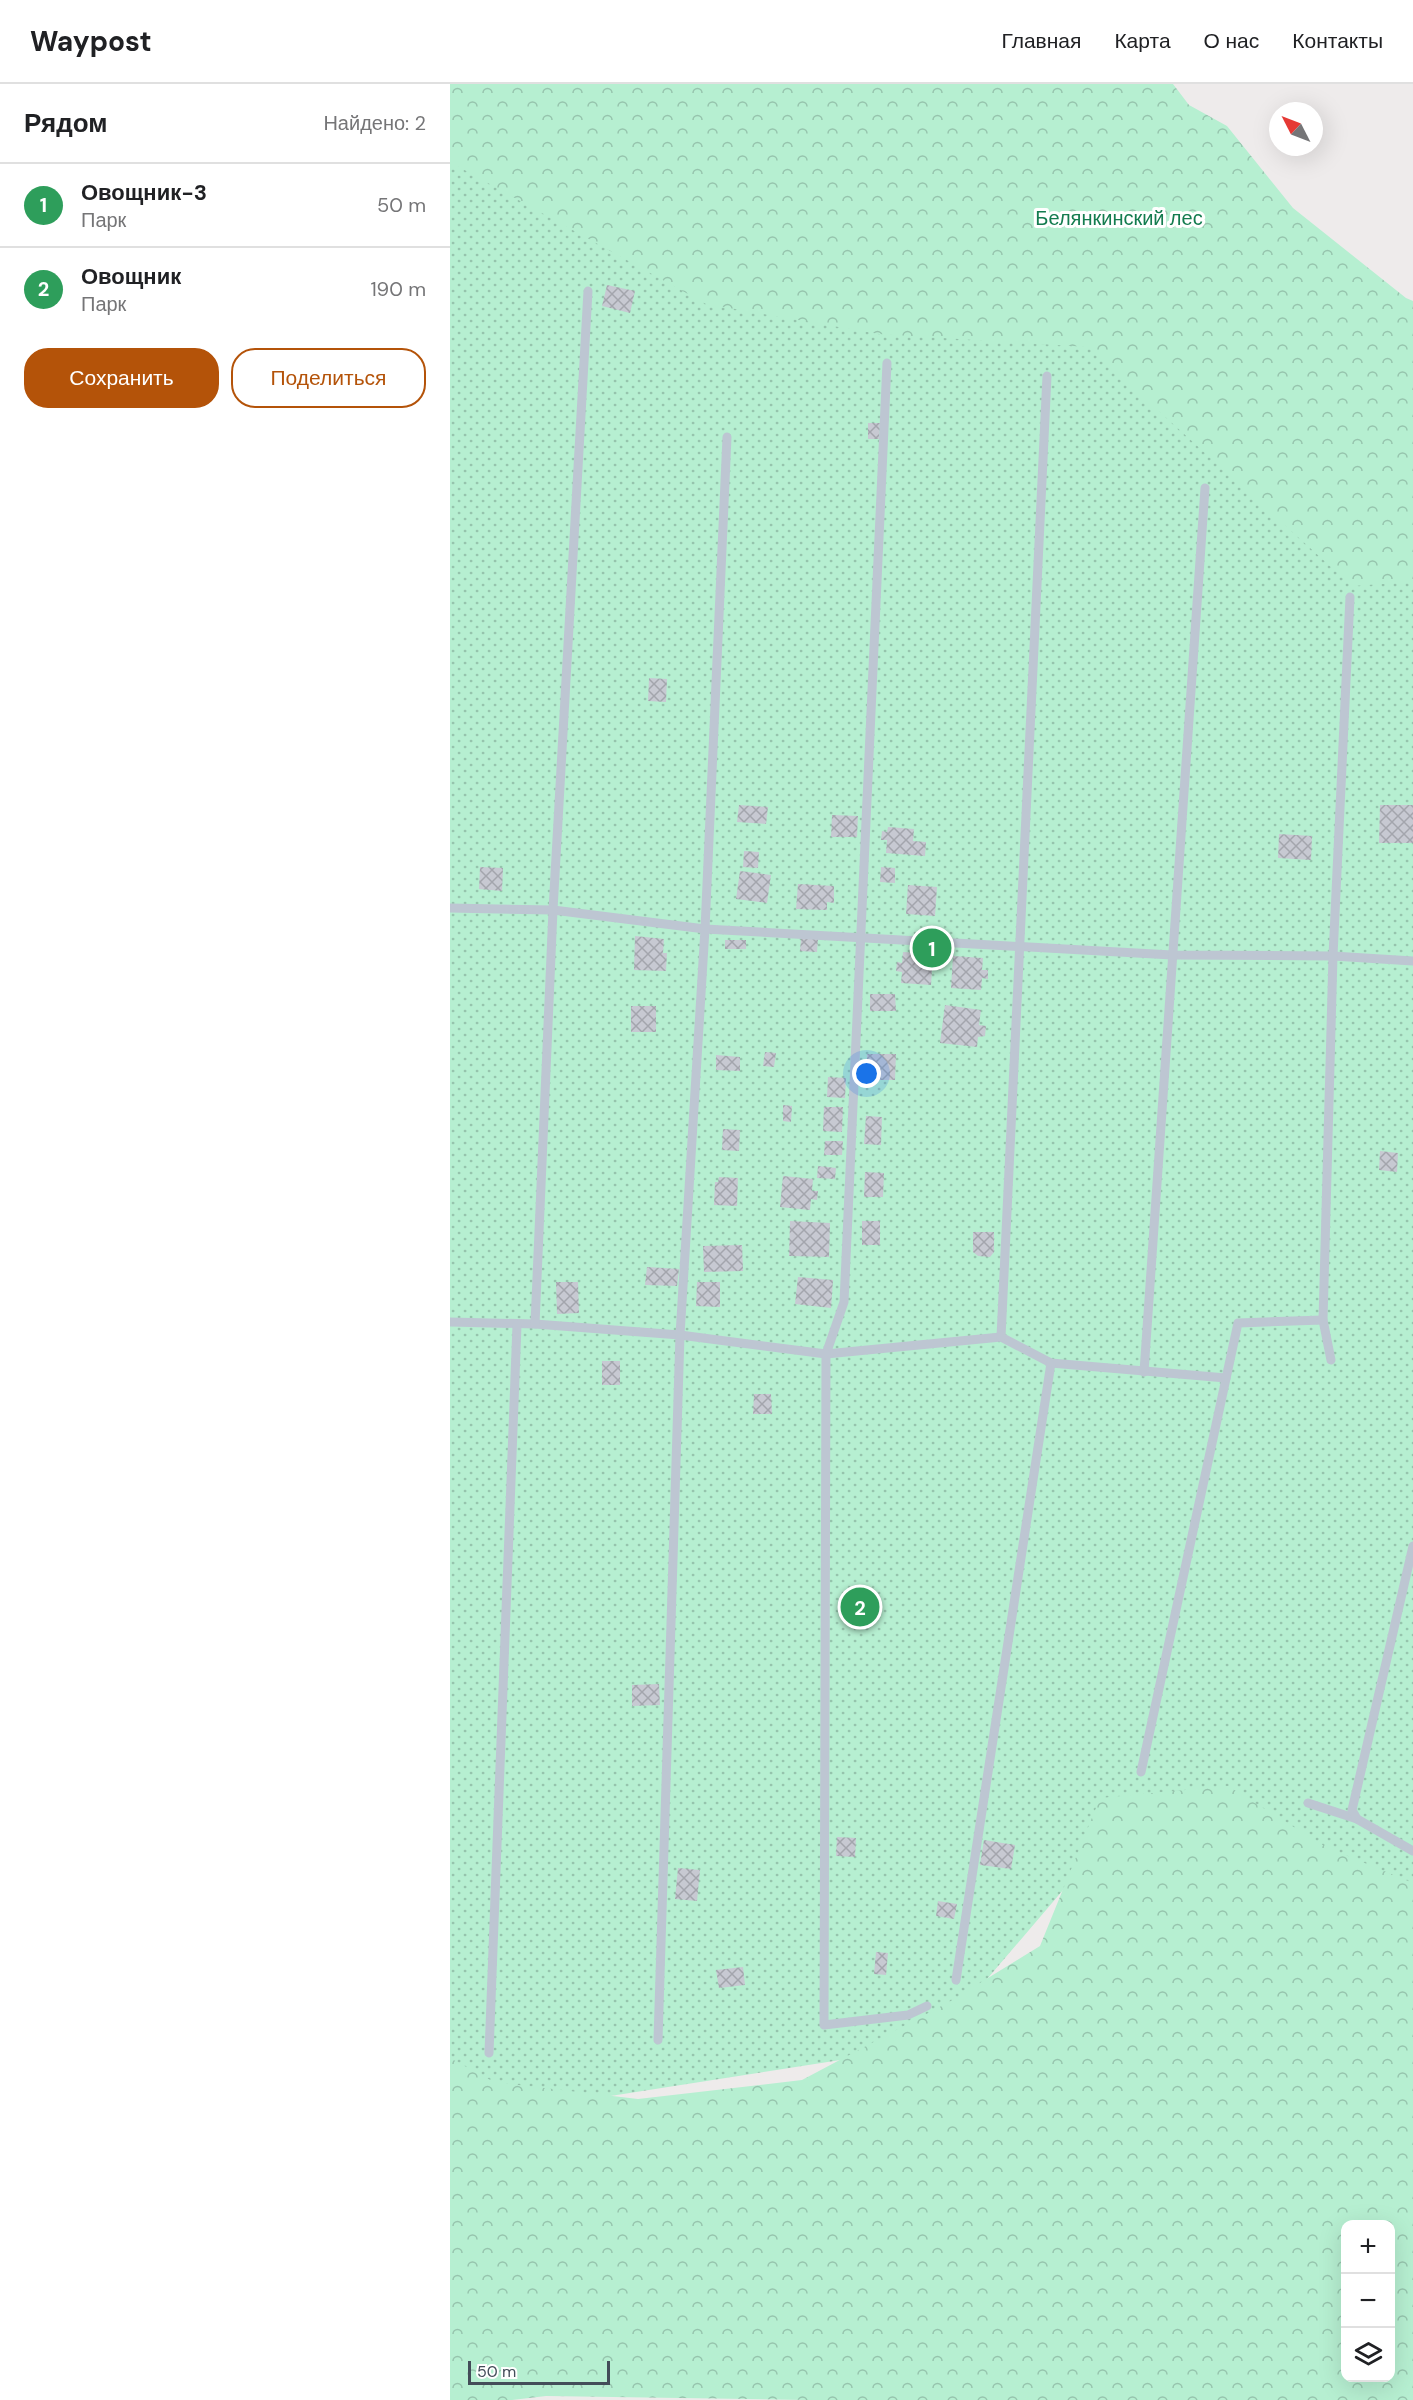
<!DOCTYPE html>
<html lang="ru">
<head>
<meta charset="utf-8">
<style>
	body { margin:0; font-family:"DM Sans",sans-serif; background:#f6f6f6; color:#202124 }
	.controls { position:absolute; right:18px; bottom:18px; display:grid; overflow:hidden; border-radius:12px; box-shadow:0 6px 24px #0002 }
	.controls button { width:54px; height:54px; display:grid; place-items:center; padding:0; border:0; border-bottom:2px solid #e0e0e0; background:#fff; color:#202124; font:30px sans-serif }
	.compass { position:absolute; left:819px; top:18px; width:54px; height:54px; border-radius:50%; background:#fff; box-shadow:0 6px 24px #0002; rotate:312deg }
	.scale { position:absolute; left:18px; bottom:15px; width:142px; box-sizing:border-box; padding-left:6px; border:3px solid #434d59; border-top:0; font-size:16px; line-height:21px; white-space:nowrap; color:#434d59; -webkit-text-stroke:4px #fff; paint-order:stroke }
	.you { position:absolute; left:417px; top:990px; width:21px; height:21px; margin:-15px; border:4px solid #fff; border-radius:50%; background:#1a73e8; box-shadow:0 0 0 9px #1a73e833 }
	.badge { display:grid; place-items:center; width:39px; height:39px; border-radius:50%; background:#b45309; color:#fff; font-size:20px; font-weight:700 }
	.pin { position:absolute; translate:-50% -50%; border:3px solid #fff; box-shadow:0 2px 6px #0006 }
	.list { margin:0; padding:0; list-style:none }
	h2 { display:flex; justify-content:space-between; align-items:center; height:78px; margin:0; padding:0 24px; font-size:26px }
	h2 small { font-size:20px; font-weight:400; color:#757577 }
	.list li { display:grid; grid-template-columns:39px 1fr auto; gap:18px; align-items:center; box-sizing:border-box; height:84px; padding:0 24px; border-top:2px solid #e0e0e0 }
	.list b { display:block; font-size:22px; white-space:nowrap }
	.list p { margin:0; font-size:20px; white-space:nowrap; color:#757577 }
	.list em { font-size:20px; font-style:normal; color:#757577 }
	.actions { display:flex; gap:12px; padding:18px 24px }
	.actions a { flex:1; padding:14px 0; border:2px solid #b45309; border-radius:24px; text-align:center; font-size:21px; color:#b45309 }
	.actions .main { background:#b45309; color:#fff }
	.icon { flex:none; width:33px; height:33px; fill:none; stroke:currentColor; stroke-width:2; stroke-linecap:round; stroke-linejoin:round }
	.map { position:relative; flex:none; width:963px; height:2316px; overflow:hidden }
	header { display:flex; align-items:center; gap:36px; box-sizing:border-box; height:84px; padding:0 30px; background:#fff; border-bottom:2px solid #e0e0e0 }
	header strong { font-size:28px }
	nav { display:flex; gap:33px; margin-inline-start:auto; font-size:21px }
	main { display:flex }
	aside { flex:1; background:#fff }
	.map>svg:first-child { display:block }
	.grass { fill:url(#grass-dots) }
	.forest { fill:url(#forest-crowns); fill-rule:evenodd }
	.building { fill:url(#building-cross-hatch) }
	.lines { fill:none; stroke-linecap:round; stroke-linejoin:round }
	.service { stroke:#bdc6d2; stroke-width:9 }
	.labels { text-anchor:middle; stroke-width:6; stroke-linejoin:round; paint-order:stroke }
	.park-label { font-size:20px; fill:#137c4f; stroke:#fff }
</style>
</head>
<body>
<header>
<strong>Waypost</strong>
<nav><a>Главная</a><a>Карта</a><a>О нас</a><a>Контакты</a></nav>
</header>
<main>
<aside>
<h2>Рядом<small>Найдено: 2</small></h2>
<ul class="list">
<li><span class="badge" style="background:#2e9e5b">1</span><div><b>Овощник-3</b><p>Парк</p></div><em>50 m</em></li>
<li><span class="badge" style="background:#2e9e5b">2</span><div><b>Овощник</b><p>Парк</p></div><em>190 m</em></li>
</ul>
<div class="actions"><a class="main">Сохранить</a><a>Поделиться</a></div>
</aside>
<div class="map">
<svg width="963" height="2316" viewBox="0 0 963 2316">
	<defs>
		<pattern id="grass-dots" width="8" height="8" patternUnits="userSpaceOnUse" patternTransform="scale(1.5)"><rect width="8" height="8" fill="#b6efd1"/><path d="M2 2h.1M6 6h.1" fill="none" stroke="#96c4ad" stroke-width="1.8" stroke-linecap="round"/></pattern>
		<pattern id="forest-crowns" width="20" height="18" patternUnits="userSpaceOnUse" patternTransform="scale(1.5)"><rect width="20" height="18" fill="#b6efd1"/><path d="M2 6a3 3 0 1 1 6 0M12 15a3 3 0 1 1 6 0" fill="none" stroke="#96c4ad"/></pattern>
		<pattern id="building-cross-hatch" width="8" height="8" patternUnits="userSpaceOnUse" patternTransform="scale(1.5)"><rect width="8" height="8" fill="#c7c9d2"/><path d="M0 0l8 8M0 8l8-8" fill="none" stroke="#a3a5ad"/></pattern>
	</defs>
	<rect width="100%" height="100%" fill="#eeebeb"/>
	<!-- grass -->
	<path class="grass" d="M 0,0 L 16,0 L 688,246 L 963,482 L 963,1830 L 677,1731 L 480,1962 L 0,2037 Z"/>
	<!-- forest -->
	<g class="forest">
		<path d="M 0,0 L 723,0 L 739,21 L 777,42 L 843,124 L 956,214 L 963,217 L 963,498 L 902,502 L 638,263 L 429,250 L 256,220 L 0,78 Z"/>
		<path d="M 778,1702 L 876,1763 L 963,1799 L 963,2316 L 357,2316 L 96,2312 L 62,2316 L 0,2316 L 0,1974 L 44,1998 L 188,2015 L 352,1996 L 499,1918 L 590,1862 L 650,1714 ZM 896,2140 L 940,2140 L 940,2294 L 896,2294 Z"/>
	</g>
	<!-- building -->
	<g class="building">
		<path d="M 157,201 L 185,207 L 180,229 L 152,222 Z"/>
		<path d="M 418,339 L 430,339 L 429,355 L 418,355 Z"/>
		<path d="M 199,594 L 217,595 L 216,618 L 198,617 Z"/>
		<path d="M 289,721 L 318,723 L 316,740 L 287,738 Z"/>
		<path d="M 930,721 L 963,721 L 963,759 L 929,759 Z"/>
		<path d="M 382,731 L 408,732 L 407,753 L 381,753 Z"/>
		<path d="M 438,743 L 464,745 L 463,757 L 476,758 L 475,772 L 436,769 L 437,756 L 431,756 L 432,747 L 437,748 Z"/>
		<path d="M 829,750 L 862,752 L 861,776 L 828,774 Z"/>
		<path d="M 294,767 L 309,768 L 308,784 L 293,783 Z"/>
		<path d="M 30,783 L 53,784 L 52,807 L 29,805 Z"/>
		<path d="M 431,783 L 445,784 L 445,799 L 430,798 Z"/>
		<path d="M 290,787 L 321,791 L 317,819 L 286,815 Z"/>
		<path d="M 348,800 L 384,802 L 384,819 L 377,818 L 377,826 L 346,825 Z"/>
		<path d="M 458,801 L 487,803 L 485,832 L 456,830 Z"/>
		<path d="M 185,852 L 214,855 L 213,869 L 217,869 L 216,887 L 184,886 Z"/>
		<path d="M 351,854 L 368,855 L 367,868 L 350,867 Z"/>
		<rect x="275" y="856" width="21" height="9"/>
		<path d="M 453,868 L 483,870 L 481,901 L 451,899 L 452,888 L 446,887 L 447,878 L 452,879 Z"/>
		<path d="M 503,872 L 533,874 L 532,886 L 538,886 L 538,895 L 532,894 L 531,906 L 501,904 Z"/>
		<path d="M 420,910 L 445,910 L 446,927 L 420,927 Z"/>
		<path d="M 495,921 L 531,926 L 529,941 L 536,942 L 535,952 L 528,953 L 527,963 L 490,959 Z"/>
		<rect x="181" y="922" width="25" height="26"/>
		<path d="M 315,968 L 326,969 L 324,983 L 313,982 Z"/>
		<path d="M 417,970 L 446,970 L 445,996 L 416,996 Z"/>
		<path d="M 266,971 L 290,973 L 290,987 L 266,986 Z"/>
		<path d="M 378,993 L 396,994 L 395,1014 L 377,1013 Z"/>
		<path d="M 333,1021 L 342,1022 L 341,1038 L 333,1037 Z"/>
		<path d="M 374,1023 L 393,1023 L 392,1048 L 373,1047 Z"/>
		<path d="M 416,1032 L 432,1033 L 431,1061 L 414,1060 Z"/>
		<path d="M 273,1045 L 290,1046 L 289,1067 L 272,1066 Z"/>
		<path d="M 375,1057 L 393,1057 L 392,1071 L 374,1071 Z"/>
		<path d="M 930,1067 L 948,1069 L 947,1088 L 929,1086 Z"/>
		<path d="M 368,1082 L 386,1084 L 385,1095 L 367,1094 Z"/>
		<path d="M 415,1088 L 434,1089 L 433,1113 L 414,1113 Z"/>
		<path d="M 333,1092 L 363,1095 L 362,1107 L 368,1107 L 367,1116 L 361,1115 L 360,1126 L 330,1123 Z"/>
		<path d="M 269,1093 L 288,1094 L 287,1122 L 264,1121 L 265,1098 L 268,1098 Z"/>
		<path d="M 340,1137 L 380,1139 L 379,1173 L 339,1172 Z"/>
		<rect x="412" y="1137" width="18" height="24"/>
		<path d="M 523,1148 L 544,1148 L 544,1168 L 540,1173 L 528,1172 L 523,1168 Z"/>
		<path d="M 292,1161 L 293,1187 L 254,1188 L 253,1162 Z"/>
		<path d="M 197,1183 L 229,1185 L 227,1202 L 195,1201 Z"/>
		<path d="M 348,1193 L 383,1196 L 381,1224 L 345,1220 Z"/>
		<path d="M 106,1198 L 128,1198 L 129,1229 L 107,1230 Z"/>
		<path d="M 247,1198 L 270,1198 L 270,1223 L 246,1222 Z"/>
		<rect x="152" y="1277" width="18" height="24"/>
		<path d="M 304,1310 L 321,1310 L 322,1330 L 303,1330 Z"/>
		<path d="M 209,1600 L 210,1621 L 182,1622 L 182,1601 Z"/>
		<path d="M 387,1753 L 406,1754 L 405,1773 L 386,1772 Z"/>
		<path d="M 534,1756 L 565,1761 L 561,1785 L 530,1781 Z"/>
		<path d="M 228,1784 L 250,1786 L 247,1817 L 225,1815 Z"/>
		<path d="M 488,1817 L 507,1820 L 504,1835 L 486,1832 Z"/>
		<path d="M 426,1868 L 438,1869 L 436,1891 L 424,1890 Z"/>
		<path d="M 293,1883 L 295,1901 L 269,1904 L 266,1886 Z"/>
	</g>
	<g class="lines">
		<!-- service -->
		<g class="service">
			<path d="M 437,279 L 394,1218 L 376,1270 L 551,1253 L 601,1279 L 776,1294"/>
			<path d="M 0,824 L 103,826 L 255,845 L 722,871 L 883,872 L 963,877"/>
			<path d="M 0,1238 L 85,1240 L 230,1251 L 376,1270 L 374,1941 L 458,1931 L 477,1922"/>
			<path d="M 85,1240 L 103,826 L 138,207"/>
			<path d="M 551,1253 L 597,292"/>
			<path d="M 881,1276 L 873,1236 L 883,872 L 900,513"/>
			<path d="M 694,1288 L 755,404"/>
			<path d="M 691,1688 L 788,1239 L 873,1236"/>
			<path d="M 858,1719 L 907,1735 L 963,1767"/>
			<path d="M 907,1735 L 902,1726 L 963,1462"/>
			<path d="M 506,1896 L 601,1279"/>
			<path d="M 208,1956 L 230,1251 L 255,845 L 277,353"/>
			<path d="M 39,1969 L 67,1241"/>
		</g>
	</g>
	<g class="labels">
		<!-- park labels -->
		<g class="park-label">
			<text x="669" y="141">Белянкинский лес</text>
		</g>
	</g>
</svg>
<div class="controls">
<button>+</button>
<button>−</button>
<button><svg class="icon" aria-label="layers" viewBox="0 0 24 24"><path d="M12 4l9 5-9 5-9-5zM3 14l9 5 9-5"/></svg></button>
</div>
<svg class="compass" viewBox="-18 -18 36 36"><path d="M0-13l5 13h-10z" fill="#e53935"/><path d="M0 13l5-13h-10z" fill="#757577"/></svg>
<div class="scale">50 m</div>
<div class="you"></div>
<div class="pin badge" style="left:482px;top:864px;background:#2e9e5b">1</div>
<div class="pin badge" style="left:410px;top:1523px;background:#2e9e5b">2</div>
</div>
</main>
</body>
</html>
